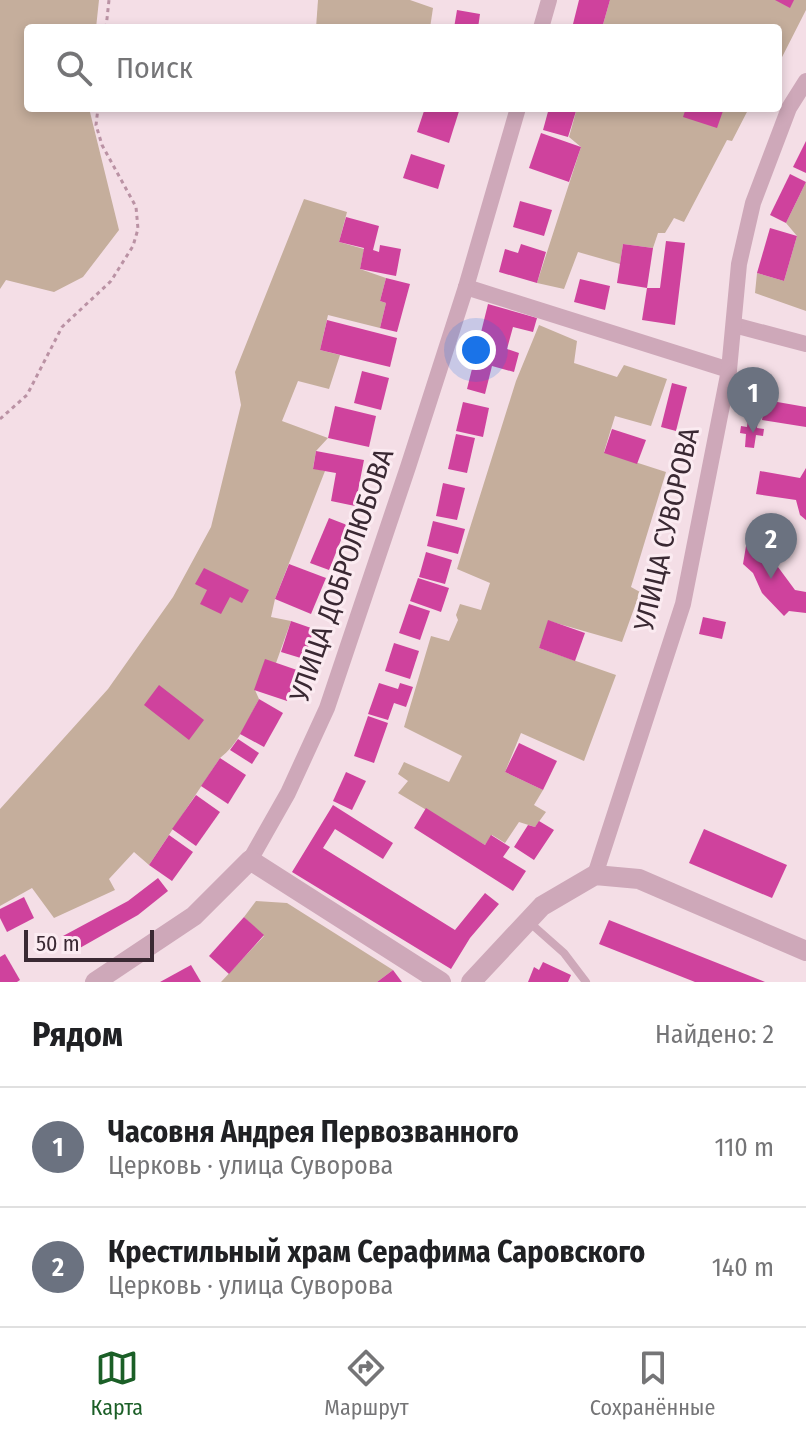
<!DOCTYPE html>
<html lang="ru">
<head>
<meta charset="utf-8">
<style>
	body { margin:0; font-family:"Fira Sans Condensed",sans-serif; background:#f6f6f6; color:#202124 }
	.scale { position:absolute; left:24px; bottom:20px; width:130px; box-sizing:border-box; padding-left:8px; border:4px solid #3a2933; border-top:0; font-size:22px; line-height:28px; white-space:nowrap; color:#3a2933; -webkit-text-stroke:6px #fbebf1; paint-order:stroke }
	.you { position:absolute; left:476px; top:350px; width:28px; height:28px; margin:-20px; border:6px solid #fff; border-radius:50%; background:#1a73e8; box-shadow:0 0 0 12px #1a73e833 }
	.badge { display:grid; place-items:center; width:52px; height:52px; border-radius:50%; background:#1b5f27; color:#fff; font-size:26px; font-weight:700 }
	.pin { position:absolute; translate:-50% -66px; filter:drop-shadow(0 2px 4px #0008) }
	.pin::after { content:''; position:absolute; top:42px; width:28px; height:24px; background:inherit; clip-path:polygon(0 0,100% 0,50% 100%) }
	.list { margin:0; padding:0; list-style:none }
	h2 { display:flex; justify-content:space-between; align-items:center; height:104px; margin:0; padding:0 32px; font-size:34px }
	h2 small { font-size:26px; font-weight:400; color:#757577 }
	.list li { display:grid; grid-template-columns:52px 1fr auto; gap:24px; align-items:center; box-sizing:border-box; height:120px; padding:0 32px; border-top:2px solid #e0e0e0 }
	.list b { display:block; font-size:30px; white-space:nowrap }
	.list p { margin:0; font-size:26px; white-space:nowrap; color:#757577 }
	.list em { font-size:26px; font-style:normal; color:#757577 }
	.icon { flex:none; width:44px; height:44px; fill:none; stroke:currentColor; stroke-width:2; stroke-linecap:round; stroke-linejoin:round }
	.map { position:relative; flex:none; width:806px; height:982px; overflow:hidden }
	.search { position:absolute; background:#fff; box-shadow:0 4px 12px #0003; left:24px; right:24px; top:24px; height:88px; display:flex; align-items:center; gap:20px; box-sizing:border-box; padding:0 28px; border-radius:8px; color:#757577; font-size:30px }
	.sheet { height:344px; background:#fff }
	nav { display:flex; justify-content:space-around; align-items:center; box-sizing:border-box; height:112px; border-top:2px solid #e0e0e0; background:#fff; font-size:22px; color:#757577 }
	nav a { display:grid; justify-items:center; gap:4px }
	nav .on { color:#1b5f27 }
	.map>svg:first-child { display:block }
	.green { fill:#c5ae9c }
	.building { fill:#cf429d }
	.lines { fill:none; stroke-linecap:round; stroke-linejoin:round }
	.path { stroke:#ba92a4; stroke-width:3; stroke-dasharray:4 4; stroke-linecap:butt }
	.service { stroke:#cea8b9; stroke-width:8 }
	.minor { stroke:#cea8b9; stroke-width:16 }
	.tertiary { stroke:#cea8b9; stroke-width:20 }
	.labels { text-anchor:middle; stroke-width:6; stroke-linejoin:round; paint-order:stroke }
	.street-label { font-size:28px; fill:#3a2933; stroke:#fbebf1 }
</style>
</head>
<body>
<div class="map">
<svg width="806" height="982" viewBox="0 0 806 982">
	<rect width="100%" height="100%" fill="#f4dee6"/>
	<!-- green -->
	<g class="green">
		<path d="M 0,0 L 99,0 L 96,28 L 28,28 L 28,108 L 89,108 L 119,230 L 83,277 L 54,292 L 6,280 L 0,289 Z"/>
		<path d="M 318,0 L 410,0 L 433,8 L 430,28 L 316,28 Z"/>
		<path d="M 610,0 L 806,0 L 806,10 L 778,65 L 778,28 L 602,28 Z"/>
		<path d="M 577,108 L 749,108 L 732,141 L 727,140 L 684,222 L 674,218 L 665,233 L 658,233 L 653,248 L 623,244 L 620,264 L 578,252 L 564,289 L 537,283 L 581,147 L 569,137 Z"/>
		<path d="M 806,182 L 806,311 L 755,293 L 757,273 L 784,281 L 797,236 L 786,223 Z"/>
		<path d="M 304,199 L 347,212 L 339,242 L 364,249 L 360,269 L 386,278 L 380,301 L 386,303 L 380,328 L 328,315 L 320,350 L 340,355 L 329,389 L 298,381 L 282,421 L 328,438 L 316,451 L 313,468 L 325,471 L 275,599 L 271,617 L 291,621 L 276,663 L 255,690 L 259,699 C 248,720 239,744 220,758 L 149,865 L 134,852 L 109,879 L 115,890 L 54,918 L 32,888 L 0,906 L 0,809 L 108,689 L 173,597 L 211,527 L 241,405 L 235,372 Z"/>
		<path d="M 539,325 L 577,341 L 574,363 L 617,377 L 624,365 L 667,379 L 651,426 L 615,416 L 604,452 L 666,472 L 631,587 L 640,592 L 622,642 L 549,621 L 539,648 L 616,675 L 584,761 L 521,733 L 505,772 L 543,790 L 534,805 L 546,812 L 535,827 L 519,822 L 505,843 L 492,835 L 485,845 L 398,793 L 408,781 L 398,774 L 404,762 L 449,782 L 462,756 L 404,727 L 431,636 L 449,641 L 458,620 L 456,615 L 460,604 L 481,610 L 490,583 L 457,569 L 516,381 Z"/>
		<path d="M 256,901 L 287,903 L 393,970 L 377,982 L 221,982 L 264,936 L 244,917 Z"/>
	</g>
	<!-- building -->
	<g class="building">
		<path d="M 579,0 L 610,0 L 602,28 L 572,28 Z"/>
		<path d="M 775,0 L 794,0 L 790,8 Z"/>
		<path d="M 457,10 L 480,14 L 478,28 L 454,28 Z"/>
		<path d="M 425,108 L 460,108 L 449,143 L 417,132 Z"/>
		<path d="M 549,108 L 577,108 L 568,137 L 543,130 Z"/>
		<path d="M 686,108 L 724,108 L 717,128 L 683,117 Z"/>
		<path d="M 541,133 L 581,147 L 569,182 L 529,168 Z"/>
		<path d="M 806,141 L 806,173 L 793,167 Z"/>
		<path d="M 411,154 L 445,165 L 438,189 L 403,178 Z"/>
		<path d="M 790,174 L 806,182 L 786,223 L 770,215 Z"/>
		<path d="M 520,201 L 552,210 L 544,236 L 513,227 Z"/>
		<path d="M 346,217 L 379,226 L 373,250 L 379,252 L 380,245 L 401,249 L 396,276 L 360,269 L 364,248 L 339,242 Z"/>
		<path d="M 770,228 L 797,236 L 784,281 L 757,273 Z"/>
		<path d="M 666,241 L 685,243 L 675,325 L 642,320 L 647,288 L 660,288 Z"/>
		<path d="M 521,244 L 546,252 L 537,283 L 499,272 L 505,249 L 518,253 Z"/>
		<path d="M 623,244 L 653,248 L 647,288 L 617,283 Z"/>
		<path d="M 386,278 L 410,284 L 397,332 L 380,328 L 386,303 L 380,301 Z"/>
		<path d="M 580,279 L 610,286 L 605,310 L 574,302 Z"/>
		<path d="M 488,304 L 537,318 L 533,332 L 513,327 L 507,349 L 519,353 L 514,372 L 492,366 L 485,394 L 467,389 Z"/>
		<path d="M 327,320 L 397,338 L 390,367 L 320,350 Z"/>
		<path d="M 362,371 L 389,378 L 381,410 L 354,403 Z"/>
		<path d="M 672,383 L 687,387 L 676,431 L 661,427 Z"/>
		<path d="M 766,400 L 806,407 L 806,427 L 762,420 Z"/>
		<path d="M 463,402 L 489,408 L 483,437 L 456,431 Z"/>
		<path d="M 335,406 L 376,416 L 369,447 L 328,438 Z"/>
		<path d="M 748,417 L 758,419 L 757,428 L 764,429 L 763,436 L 756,435 L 754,448 L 745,447 L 746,434 L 740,433 L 741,426 L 747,427 Z"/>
		<path d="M 612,429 L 646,440 L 637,464 L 604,453 Z"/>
		<path d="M 456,434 L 475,438 L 467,473 L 448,469 Z"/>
		<path d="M 316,451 L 364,460 L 355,506 L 331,501 L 336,473 L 313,469 Z"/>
		<path d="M 806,468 L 806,520 L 800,515 L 796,500 L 756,494 L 760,471 L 800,478 Z"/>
		<path d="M 443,483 L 465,488 L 457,520 L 436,516 Z"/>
		<path d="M 329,518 L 347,525 L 329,570 L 310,563 Z"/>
		<path d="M 433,521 L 465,529 L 458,554 L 427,546 Z"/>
		<path d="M 749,528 L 775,534 L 770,569 L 778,567 L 795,590 L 806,592 L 806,613 L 789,611 L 784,616 L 762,593 L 753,573 L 743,564 Z"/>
		<path d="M 426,552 L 452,560 L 445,584 L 419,577 Z"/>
		<path d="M 289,564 L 326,578 L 311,614 L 275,599 Z"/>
		<path d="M 204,568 L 249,590 L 242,603 L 230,597 L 221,614 L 200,604 L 207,590 L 195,584 Z"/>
		<path d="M 418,578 L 449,588 L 441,612 L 410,601 Z"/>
		<path d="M 409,604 L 430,611 L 420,640 L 399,633 Z"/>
		<path d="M 703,617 L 726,622 L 722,639 L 699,634 Z"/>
		<path d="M 548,620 L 585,633 L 575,661 L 539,648 Z"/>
		<path d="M 291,621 L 314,629 L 304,659 L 281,652 Z"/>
		<path d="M 394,643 L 419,651 L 410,679 L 385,671 Z"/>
		<path d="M 265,659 L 297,670 L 287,701 L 254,690 Z"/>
		<path d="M 379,683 L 398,689 L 400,683 L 413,687 L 406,707 L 394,703 L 388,720 L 368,714 Z"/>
		<path d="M 159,685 L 204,720 L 189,740 L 144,705 Z"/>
		<path d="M 259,699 L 283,713 L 264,747 L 240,734 Z"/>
		<path d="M 368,716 L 388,723 L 374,763 L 354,756 Z"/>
		<path d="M 238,739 L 259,753 L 252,764 L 230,750 Z"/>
		<path d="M 519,743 L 557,761 L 543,790 L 505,772 Z"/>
		<path d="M 220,758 L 246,775 L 228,804 L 201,786 Z"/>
		<path d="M 346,772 L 366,781 L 352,810 L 333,801 Z"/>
		<path d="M 196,795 L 220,812 L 196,846 L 172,829 Z"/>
		<path d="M 333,805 L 393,843 L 383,859 L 335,829 L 323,848 L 455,930 L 485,893 L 499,904 L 470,938 L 451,969 L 292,872 Z"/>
		<path d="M 426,808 L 485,845 L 491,835 L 510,847 L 503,857 L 526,871 L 513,891 L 414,828 Z"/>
		<path d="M 539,821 L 554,830 L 534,860 L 514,847 L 528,825 L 535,827 Z"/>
		<path d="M 704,829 L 787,865 L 772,898 L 689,863 Z"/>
		<path d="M 169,835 L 193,852 L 172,881 L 149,865 Z"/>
		<path d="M 158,878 L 168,891 L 138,915 L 71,953 L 63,936 L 128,901 Z"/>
		<path d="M 24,897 L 34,918 L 7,932 L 0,918 L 0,909 Z"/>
		<path d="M 244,917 L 264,935 L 229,974 L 209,956 Z"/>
		<path d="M 609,920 L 765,982 L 695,982 L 599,944 Z"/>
		<path d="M 5,954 L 20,980 L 17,982 L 0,982 L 0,957 Z"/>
		<path d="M 543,962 L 571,975 L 568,982 L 528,982 L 534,967 L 539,970 Z"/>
		<path d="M 191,965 L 201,982 L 160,982 Z"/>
		<path d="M 393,970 L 402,982 L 377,982 Z"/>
	</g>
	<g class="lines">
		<!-- path -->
		<g class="path">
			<path d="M 106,28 L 109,0"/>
			<path d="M 0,419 L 27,395 L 62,327 L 111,281 L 133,246 L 138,229 L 136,207 L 102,145 L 96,125 L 98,108"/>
		</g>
		<!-- service -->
		<path class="service" d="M 529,922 L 564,953 L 586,982"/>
		<!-- minor -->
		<g class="minor">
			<path d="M 541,28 L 549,0"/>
			<path d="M 466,287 L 729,370"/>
			<path d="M 734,325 L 806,344"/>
			<path d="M 250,860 L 288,793 L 327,708 L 408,467 L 466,287 L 518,108"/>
			<path d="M 595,875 L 683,604 L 729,370 L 739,264 L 753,203 L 789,108 L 806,81"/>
		</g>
		<!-- tertiary -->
		<g class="tertiary">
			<path d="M 95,982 L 194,916 L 250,860 L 441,982"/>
			<path d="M 471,982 L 542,906 L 595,875 L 639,879 L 806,951"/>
		</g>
	</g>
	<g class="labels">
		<!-- street labels -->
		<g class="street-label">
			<text transform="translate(666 529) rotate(-77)" y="10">УЛИЦА СУВОРОВА</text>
			<text transform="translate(341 575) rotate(-71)" y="10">УЛИЦА ДОБРОЛЮБОВА</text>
		</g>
	</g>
</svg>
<div class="scale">50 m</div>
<div class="you"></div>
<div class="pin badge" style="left:753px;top:433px;background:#6b7280">1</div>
<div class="pin badge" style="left:771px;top:579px;background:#6b7280">2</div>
<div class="search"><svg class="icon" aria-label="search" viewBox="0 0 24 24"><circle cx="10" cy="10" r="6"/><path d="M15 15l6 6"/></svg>Поиск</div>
</div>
<section class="sheet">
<h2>Рядом<small>Найдено: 2</small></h2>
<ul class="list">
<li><span class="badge" style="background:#6b7280">1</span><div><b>Часовня Андрея Первозванного</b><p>Церковь · улица Суворова</p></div><em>110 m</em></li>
<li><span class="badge" style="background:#6b7280">2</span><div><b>Крестильный храм Серафима Саровского</b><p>Церковь · улица Суворова</p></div><em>140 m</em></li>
</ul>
</section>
<nav>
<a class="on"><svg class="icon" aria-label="map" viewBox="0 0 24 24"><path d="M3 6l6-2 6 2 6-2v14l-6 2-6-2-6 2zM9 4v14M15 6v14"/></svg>Карта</a>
<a><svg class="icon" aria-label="directions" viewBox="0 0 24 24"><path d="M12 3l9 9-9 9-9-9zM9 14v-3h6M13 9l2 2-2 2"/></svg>Маршрут</a>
<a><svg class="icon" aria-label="saved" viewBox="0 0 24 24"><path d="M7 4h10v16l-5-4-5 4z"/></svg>Сохранённые</a>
</nav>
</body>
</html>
